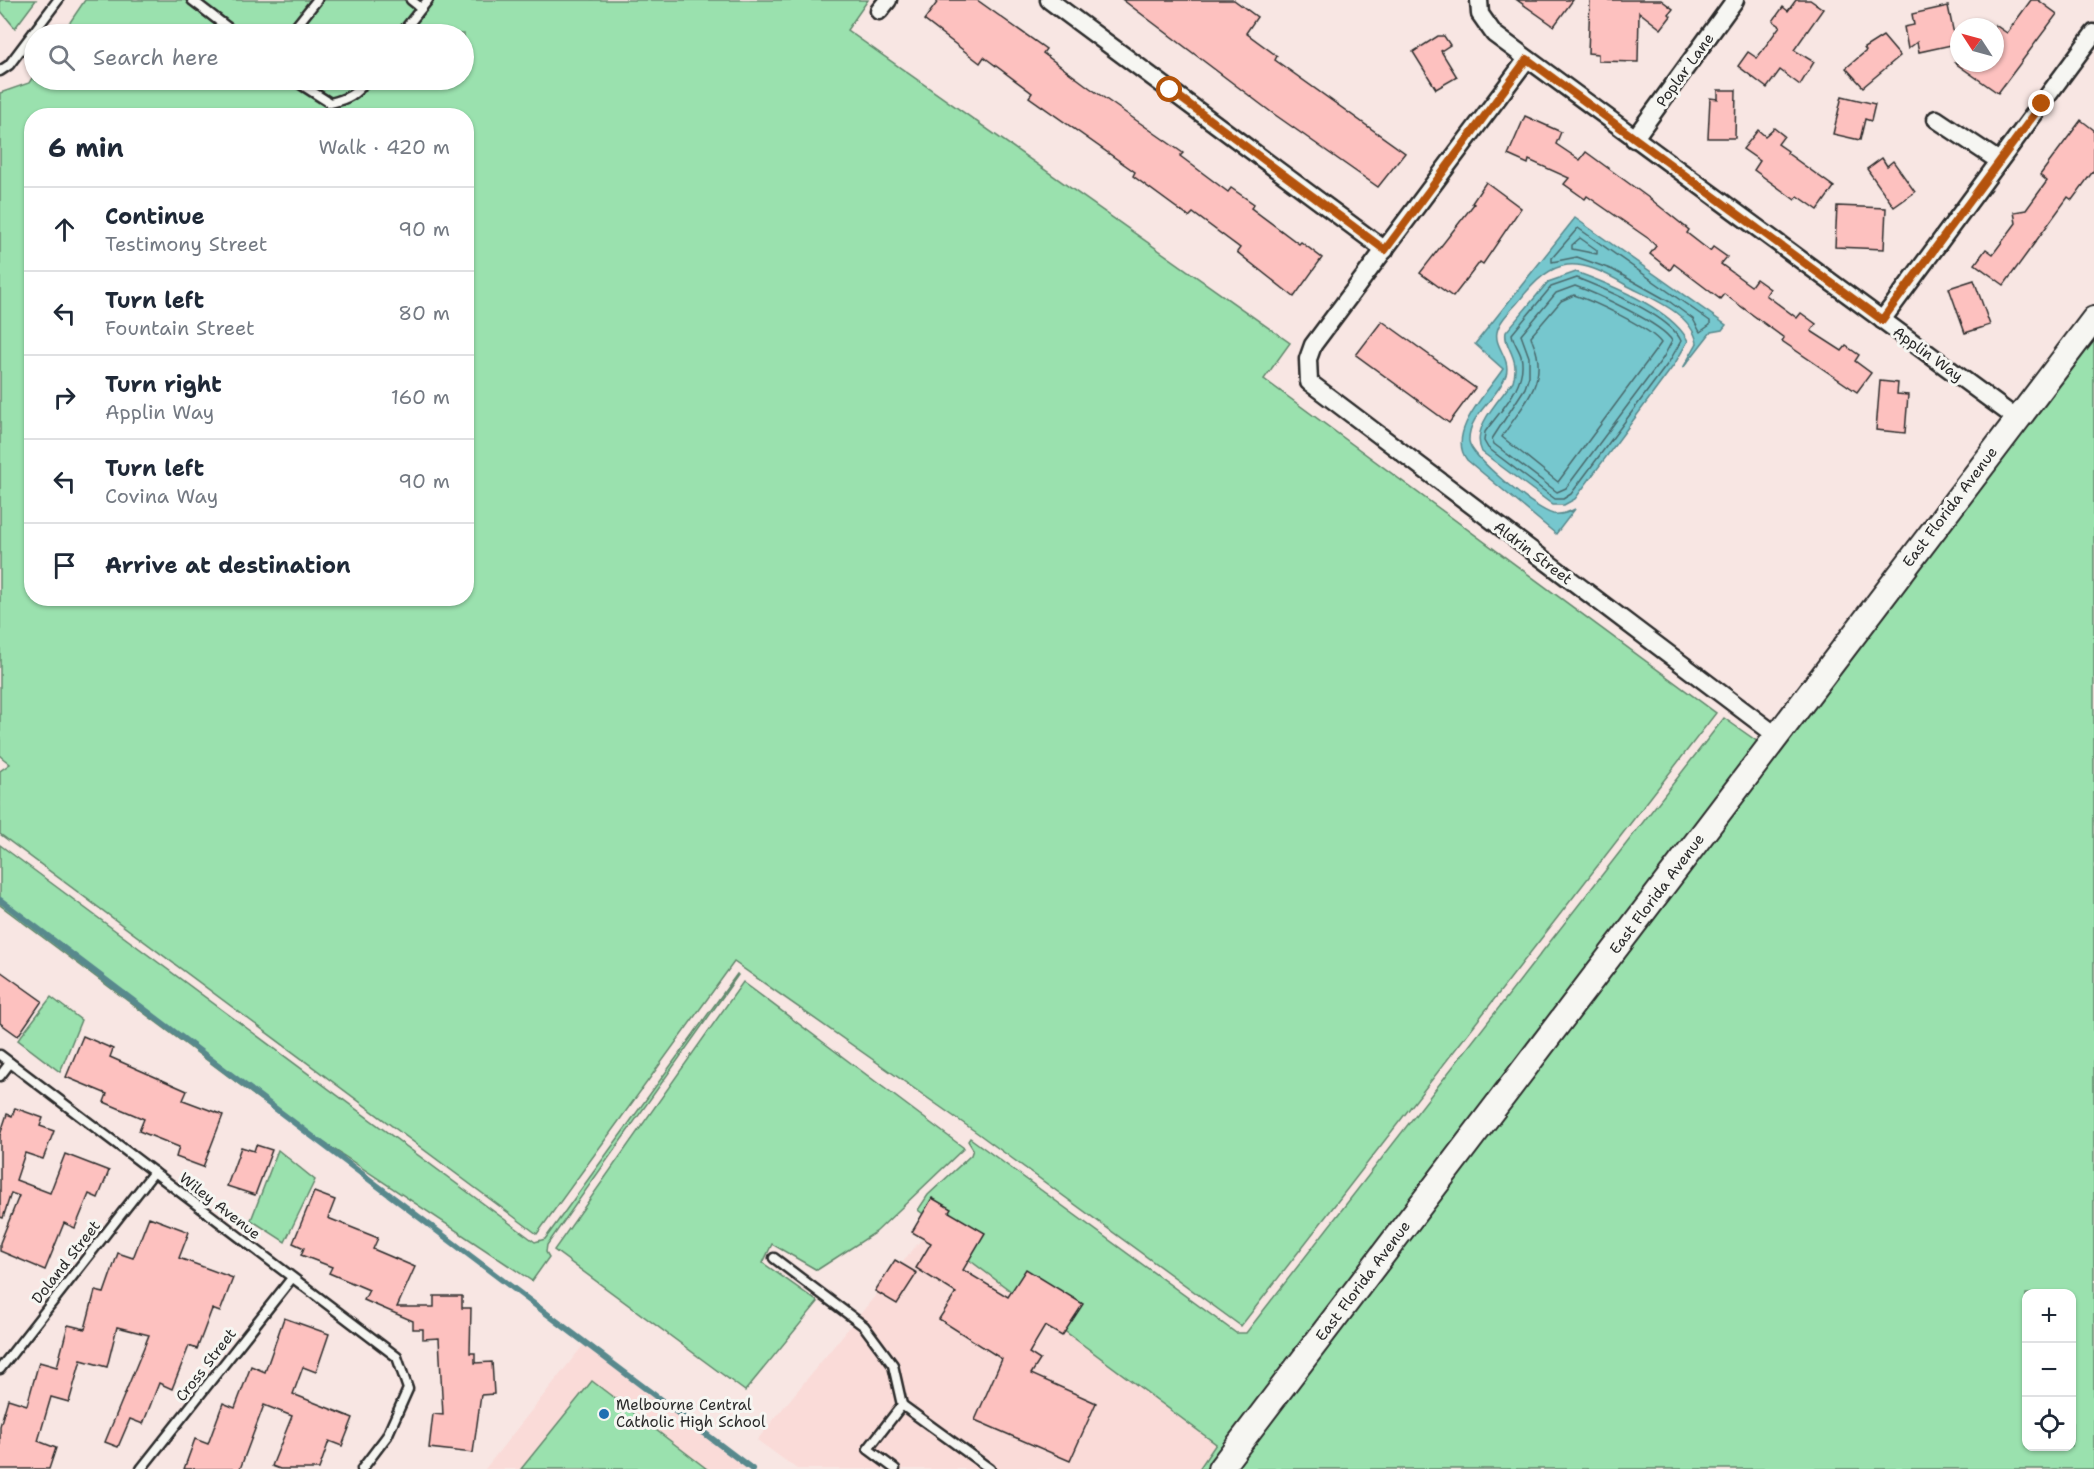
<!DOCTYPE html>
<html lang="en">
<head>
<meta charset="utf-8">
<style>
	body { margin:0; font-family:"Shantell Sans",sans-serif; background:#f6f6f7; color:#1f2937 }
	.controls { position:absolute; right:18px; bottom:18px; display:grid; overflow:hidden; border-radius:12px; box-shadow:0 2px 4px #0004 }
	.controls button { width:54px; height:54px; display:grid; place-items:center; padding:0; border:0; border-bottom:2px solid #e0e1e3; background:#fff; color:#1f2937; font:30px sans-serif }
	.compass { position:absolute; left:1950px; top:18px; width:54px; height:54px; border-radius:50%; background:#fff; box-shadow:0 2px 4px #0004; rotate:306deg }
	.stop { position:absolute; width:18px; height:18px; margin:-14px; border:4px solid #b45309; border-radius:50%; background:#fff }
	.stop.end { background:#b45309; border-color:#fff; box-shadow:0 2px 6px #0008 }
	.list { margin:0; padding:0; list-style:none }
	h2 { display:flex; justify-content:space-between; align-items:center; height:78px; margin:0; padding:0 24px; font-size:26px }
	h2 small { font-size:20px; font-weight:400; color:#747a83 }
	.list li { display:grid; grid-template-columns:39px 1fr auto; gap:18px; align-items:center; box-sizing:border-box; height:84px; padding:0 24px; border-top:2px solid #e0e1e3 }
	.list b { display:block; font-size:22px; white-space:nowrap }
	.list p { margin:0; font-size:20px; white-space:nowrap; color:#747a83 }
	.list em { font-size:20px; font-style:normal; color:#747a83 }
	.icon { flex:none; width:33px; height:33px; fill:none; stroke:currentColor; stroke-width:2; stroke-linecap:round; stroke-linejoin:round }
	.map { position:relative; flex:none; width:2094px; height:1469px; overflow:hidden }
	.search { position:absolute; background:#fff; box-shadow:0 2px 4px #0004; left:24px; top:24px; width:450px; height:66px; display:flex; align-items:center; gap:15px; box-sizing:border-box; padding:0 21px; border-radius:33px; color:#747a83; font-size:22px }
	.panel { position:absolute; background:#fff; box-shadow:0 2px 4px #0004; left:24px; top:108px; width:450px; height:498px; border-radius:24px }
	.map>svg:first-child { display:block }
	.built { fill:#fadbd8 }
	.green { fill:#9ae1ae; stroke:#62866c; stroke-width:1.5; fill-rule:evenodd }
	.water { fill:#76c7ce; stroke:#58898d; stroke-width:1.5 }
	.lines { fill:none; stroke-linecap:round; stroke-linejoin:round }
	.shore { stroke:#49696c; stroke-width:1.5 }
	.stream { stroke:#58898d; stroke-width:6 }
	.building { fill:#fdc1bf; stroke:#2b2b2b; stroke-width:1.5 }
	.lane-casing { stroke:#2b2b2b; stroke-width:13 }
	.street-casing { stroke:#2b2b2b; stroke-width:21 }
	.secondary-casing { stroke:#2b2b2b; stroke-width:28 }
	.lane { stroke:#f6f6f2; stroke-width:8 }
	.street { stroke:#f6f6f2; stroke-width:16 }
	.secondary { stroke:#f6f6f2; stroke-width:24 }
	.route { stroke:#b45309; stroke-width:8 }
	.poi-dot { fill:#1f6fb2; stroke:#f6f6f2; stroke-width:2 }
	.labels { text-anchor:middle; stroke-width:6; stroke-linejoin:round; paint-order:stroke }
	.street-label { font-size:15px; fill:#2b2b2b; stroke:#f6f6f2 }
	.poi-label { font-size:15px; fill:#2b2b2b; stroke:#f6f6f2; text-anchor:start }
</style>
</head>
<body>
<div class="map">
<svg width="2094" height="1469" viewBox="0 0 2094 1469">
	<rect width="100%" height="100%" fill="#f8e6e3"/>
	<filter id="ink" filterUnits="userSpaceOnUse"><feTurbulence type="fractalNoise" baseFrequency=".0167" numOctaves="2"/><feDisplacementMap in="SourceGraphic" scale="12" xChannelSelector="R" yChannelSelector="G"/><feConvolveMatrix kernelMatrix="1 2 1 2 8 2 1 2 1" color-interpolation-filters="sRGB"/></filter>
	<g filter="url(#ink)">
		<!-- built -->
		<g class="built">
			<path d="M 929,1230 L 1217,1444 L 1199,1469 L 797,1469 L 757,1440 Z"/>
			<path d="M 585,1343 L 752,1469 L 485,1469 Z"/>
		</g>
		<!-- green -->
		<g class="green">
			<path d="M 0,0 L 36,0 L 15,28 L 0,10 Z"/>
			<path d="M 85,0 L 868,0 L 847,30 L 1290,343 L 1264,379 L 1716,713 L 1241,1326 L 976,1132 L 734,962 L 537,1234 L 0,834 L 0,771 L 10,764 L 0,756 L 0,93 L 29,83 L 34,75 L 34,80 L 464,80 L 464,34 L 62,34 ZM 32,116 L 466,116 L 466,598 L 32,598 Z"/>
			<path d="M 2094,319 L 2094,1469 L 1220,1469 ZM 2026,1294 L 2072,1294 L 2072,1446 L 2026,1446 Z"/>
			<path d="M 1724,718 L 1758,742 L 1206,1469 L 1199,1469 L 1216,1444 L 929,1230 L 935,1223 L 918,1210 L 928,1195 L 971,1155 L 973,1149 L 968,1141 L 970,1138 L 1236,1333 L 1246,1333 Z"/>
			<path d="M 0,845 L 535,1242 L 545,1239 L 737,974 L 738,975 L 547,1245 L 546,1252 L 549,1257 L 532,1281 L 260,1100 L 0,905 Z"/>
			<path d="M 743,982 L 964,1148 L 876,1232 L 817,1270 L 772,1244 L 763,1263 L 818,1302 L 745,1391 L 554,1250 Z"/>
			<path d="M 51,997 L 81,1020 L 60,1072 L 18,1040 Z"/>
			<path d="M 278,1150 L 315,1180 L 285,1242 L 251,1220 Z"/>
			<path d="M 592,1381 L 707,1469 L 521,1469 Z"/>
		</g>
		<!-- water -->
		<g class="water">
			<path d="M 1575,218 L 1726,325 L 1722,330 L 1711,332 L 1683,368 L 1697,343 C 1692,313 1650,298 1626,285 C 1576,256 1555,255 1518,302 C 1511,310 1499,321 1497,332 C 1494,347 1511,358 1506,375 C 1498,399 1468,414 1469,441 C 1470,457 1536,510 1553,514 C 1561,515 1568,513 1575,509 L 1556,534 L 1467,460 C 1446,433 1487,393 1503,369 L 1475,344 Z"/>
			<path d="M 1576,272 C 1609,284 1672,309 1688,341 L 1674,365 L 1575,499 L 1564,505 L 1553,505 L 1482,452 C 1470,428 1499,401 1513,381 C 1521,357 1503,347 1506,332 L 1548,282 Z"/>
		</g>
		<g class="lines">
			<!-- shore -->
			<g class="shore">
				<path d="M 1578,228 L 1710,321 L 1710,325 L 1700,332 L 1693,319 L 1670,302 L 1613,270 L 1577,257 L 1552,262 L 1552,258 Z"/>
				<path d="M 1580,238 L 1597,250 L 1597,254 L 1572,249 L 1572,245 Z"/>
				<path d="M 1577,278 C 1602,288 1671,316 1681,341 L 1669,362 L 1571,494 L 1563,499 L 1555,499 L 1488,448 L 1484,441 L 1485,432 C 1500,411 1528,384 1521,356 C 1519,349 1513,342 1512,334 L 1551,287 Z"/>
				<path d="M 1575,286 C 1595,293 1663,324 1672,341 L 1663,358 L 1566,488 L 1557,492 L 1494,444 L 1492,439 L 1525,388 L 1529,376 L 1529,357 L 1521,335 L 1556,293 Z"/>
				<path d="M 1574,295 C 1593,301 1651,328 1661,343 L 1558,482 L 1502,437 C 1518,410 1544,389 1537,355 C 1536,348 1532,343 1531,336 L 1561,301 Z"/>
			</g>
			<!-- stream -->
			<path class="stream" d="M 0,900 L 752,1469"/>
		</g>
		<!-- building -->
		<g class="building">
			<path d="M 939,0 L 977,0 L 1046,49 L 1043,53 L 1090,88 L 1183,153 L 1180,156 L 1228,192 L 1231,188 L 1254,204 L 1251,208 L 1299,244 L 1301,242 L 1322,258 L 1294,297 L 1237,252 L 1240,248 L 1193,213 L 1189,217 L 1133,176 L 1135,172 L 1029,97 L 1032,93 L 984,57 L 980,63 L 924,20 Z"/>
			<path d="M 1123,0 L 1234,0 L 1257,17 L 1246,33 L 1277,56 L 1275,60 L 1405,153 L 1378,187 L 1271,112 Z"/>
			<path d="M 1517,0 L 1573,0 L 1554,26 Z"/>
			<path d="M 1590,0 L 1661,0 L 1673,9 L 1669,14 L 1671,16 L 1661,29 L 1639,12 L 1638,62 L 1598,61 L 1598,54 L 1588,53 Z"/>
			<path d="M 1796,0 L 1810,0 L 1823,9 L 1794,50 L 1814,62 L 1800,85 L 1780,70 L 1767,88 L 1738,66 L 1748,52 L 1757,58 L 1780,26 L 1773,21 L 1783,7 L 1788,11 Z"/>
			<path d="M 2031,0 L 2038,0 L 2057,14 L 1998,93 L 1955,63 L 1995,63 L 1995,25 L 2007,33 Z"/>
			<path d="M 1948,6 L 1956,44 L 1919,52 L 1917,42 L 1908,49 L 1904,27 L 1914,25 L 1912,14 Z"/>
			<path d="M 1438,36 L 1444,36 L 1450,45 L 1441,51 L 1457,77 L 1436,89 L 1413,52 Z"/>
			<path d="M 1883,36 L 1900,56 L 1863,87 L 1846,68 L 1866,51 L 1864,48 Z"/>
			<path d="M 1718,90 L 1736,90 L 1735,138 L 1708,138 L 1710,98 L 1718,99 Z"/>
			<path d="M 1842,96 L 1875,104 L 1871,121 L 1865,119 L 1860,140 L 1833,134 Z"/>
			<path d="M 1525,116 L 1561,132 L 1556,144 L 1580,160 L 1586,152 L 1653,201 L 1689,230 L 1687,233 L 1710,251 L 1713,247 L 1727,257 L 1721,264 L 1751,286 L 1756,279 L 1770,289 L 1766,295 L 1797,318 L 1801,313 L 1816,324 L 1811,331 L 1842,351 L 1846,346 L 1859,355 L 1855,361 L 1871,373 L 1857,392 L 1782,341 L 1784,338 L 1724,294 L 1720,299 L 1674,264 L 1670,270 L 1650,254 L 1656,246 L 1649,239 L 1587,196 L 1585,199 L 1564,184 L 1569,178 L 1529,160 L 1528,164 L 1508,155 Z"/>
			<path d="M 2081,120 L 2094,130 L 2094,170 L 2072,200 L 2068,197 L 2004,285 L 1975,264 L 1986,249 L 1993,254 L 2016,223 L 2014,212 L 2026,210 L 2047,181 L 2040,175 Z"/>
			<path d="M 1774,128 L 1784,136 L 1778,144 L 1788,151 L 1787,153 L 1834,187 L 1818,210 L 1798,196 L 1795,200 L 1754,170 L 1760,161 L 1743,149 L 1758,130 L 1765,136 Z"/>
			<path d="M 1882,158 L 1887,166 L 1893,161 L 1915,192 L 1894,207 L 1867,169 Z"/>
			<path d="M 1486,182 L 1521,208 L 1483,264 L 1480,262 L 1453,297 L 1420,273 L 1474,204 L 1472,203 Z"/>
			<path d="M 1837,206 L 1886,208 L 1884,249 L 1835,247 Z"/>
			<path d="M 1974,280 L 1990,325 L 1965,333 L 1949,288 Z"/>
			<path d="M 1382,321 L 1475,388 L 1449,423 L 1356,355 Z"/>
			<path d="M 1880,381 L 1898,383 L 1897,394 L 1908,395 L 1905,433 L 1876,430 Z"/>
			<path d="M 0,971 L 42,1001 L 18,1036 L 0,1023 Z"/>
			<path d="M 83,1036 L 113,1049 L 110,1057 L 187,1091 L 183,1100 L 223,1115 L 203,1167 L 176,1157 L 179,1147 L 139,1131 L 144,1119 L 104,1102 L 107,1094 L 66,1077 Z"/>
			<path d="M 15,1108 L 43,1118 L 40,1126 L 54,1131 L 43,1159 L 25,1153 L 16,1180 L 50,1193 L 65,1154 L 109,1171 L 98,1198 L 89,1194 L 75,1228 L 64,1223 L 45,1270 L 0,1251 L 0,1243 L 19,1196 L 11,1193 L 3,1218 L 0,1217 L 0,1135 L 7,1114 L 12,1116 Z"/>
			<path d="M 256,1145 L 272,1150 L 255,1195 L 227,1186 L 241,1147 L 254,1151 Z"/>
			<path d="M 314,1192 L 335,1200 L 328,1218 L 378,1238 L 373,1249 L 415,1267 L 397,1307 L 434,1307 L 434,1296 L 462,1296 L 462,1308 L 471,1308 L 470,1353 L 475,1353 L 475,1363 L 492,1362 L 494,1394 L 481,1395 L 473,1453 L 429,1448 L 433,1414 L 443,1415 L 439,1338 L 423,1339 L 423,1329 L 413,1329 L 413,1321 L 364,1300 L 369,1290 L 329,1273 L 332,1267 L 301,1255 L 304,1248 L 293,1243 Z"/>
			<path d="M 932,1198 L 951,1209 L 949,1212 L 985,1233 L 963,1270 L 1008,1297 L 1026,1269 L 1083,1304 L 1062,1336 L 1045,1326 L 1029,1353 L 1040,1360 L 1031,1374 L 1096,1403 L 1070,1461 L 975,1420 L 1002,1359 L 939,1319 L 956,1293 L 916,1268 L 931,1243 L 912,1232 Z"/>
			<path d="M 149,1217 L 189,1232 L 179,1258 L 233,1278 L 220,1312 L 212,1309 L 197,1349 L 189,1346 L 172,1389 L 159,1383 L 143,1424 L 130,1419 L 118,1447 L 105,1442 L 149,1335 L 117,1327 L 107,1367 L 81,1360 L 69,1402 L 51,1397 L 38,1441 L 56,1448 L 49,1469 L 0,1469 L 0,1426 L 8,1399 L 27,1405 L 39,1362 L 57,1367 L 68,1325 L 85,1329 L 95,1291 L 104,1293 L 118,1253 L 133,1258 Z"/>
			<path d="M 895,1260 L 917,1273 L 897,1304 L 875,1291 Z"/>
			<path d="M 284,1318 L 329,1334 L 316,1372 L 303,1367 L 293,1394 L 353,1418 L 342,1446 L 329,1441 L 319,1469 L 280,1469 L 272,1466 L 292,1416 L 264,1405 L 240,1469 L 184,1469 L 195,1439 L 208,1444 L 223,1403 L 235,1408 L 251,1366 L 265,1372 Z"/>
		</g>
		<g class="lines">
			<defs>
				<g id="lane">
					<path d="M 192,0 L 236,34"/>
					<path d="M 411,0 L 421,8"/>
					<path d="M 290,34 L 317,0"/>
					<path d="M 401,34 L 428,0"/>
					<path d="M 0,71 L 9,65 L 58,0"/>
					<path d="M 294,80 L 330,103 C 348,99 356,94 367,80"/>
					<path d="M 0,1055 L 397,1357 L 408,1389 L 387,1436 L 362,1469"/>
					<path d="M 0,1076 L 10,1063"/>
					<path d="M 774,1258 L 864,1326 L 893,1365 L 902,1405"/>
					<path d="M 0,1369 L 154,1172"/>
					<path d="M 141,1469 L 292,1278"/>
					<path d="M 895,1469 L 868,1449 L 902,1405 L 990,1469"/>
				</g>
				<g id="street">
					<path d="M 1049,0 L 1385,250"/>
					<path d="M 1479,0 L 1480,14 L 1494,34 L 2017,419"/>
					<path d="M 879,11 L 888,0"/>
					<path d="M 1527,59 L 1313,345 L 1308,359 L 1309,382 L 1777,736"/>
					<path d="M 1936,119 L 1999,161"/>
					<path d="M 1634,139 L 1735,0"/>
					<path d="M 1882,320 L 2094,33"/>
				</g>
				<path id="secondary" d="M 1220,1469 L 2094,319"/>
			</defs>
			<!-- lane casing -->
			<use href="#lane" class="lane-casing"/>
			<!-- street casing -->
			<use href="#street" class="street-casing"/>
			<!-- secondary casing -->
			<use href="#secondary" class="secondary-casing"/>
			<!-- lane -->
			<use href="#lane" class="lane"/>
			<!-- street -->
			<use href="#street" class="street"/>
			<!-- secondary -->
			<use href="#secondary" class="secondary"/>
		</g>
	</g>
	<g class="lines" filter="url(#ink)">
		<!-- route -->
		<path class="route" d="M 1170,90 L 1385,250 L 1527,59 L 1882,320 L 2042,104"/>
	</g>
	<!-- markers -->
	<circle class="poi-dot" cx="604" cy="1414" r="6"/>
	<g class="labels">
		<!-- street labels -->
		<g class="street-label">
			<text transform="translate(1685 70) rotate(-54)" y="5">Poplar Lane</text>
			<text transform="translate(1928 354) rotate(36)" y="5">Applin Way</text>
			<text transform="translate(1950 507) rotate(-53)" y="5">East Florida Avenue</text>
			<text transform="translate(1533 553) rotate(37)" y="5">Aldrin Street</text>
			<text transform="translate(1657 894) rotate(-53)" y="5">East Florida Avenue</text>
			<text transform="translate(220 1206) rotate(38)" y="5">Wiley Avenue</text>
			<text transform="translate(66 1262) rotate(-52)" y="5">Doland Street</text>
			<text transform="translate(1363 1281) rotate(-53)" y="5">East Florida Avenue</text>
			<text transform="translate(206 1365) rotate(-52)" y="5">Cross Street</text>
		</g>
		<!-- poi labels -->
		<g class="poi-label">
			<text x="616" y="1410">Melbourne Central<tspan x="616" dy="17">Catholic High School</tspan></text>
		</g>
	</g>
</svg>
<div class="controls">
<button>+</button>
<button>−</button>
<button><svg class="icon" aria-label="locate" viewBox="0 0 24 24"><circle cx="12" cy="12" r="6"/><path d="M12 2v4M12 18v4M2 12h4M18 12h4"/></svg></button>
</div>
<svg class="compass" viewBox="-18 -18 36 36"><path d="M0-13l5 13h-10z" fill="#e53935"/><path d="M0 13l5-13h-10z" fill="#747a83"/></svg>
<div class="stop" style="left:1170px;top:90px"></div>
<div class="stop end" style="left:2042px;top:104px"></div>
<div class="search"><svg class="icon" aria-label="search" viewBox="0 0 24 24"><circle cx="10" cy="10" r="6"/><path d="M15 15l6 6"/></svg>Search here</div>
<section class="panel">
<h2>6 min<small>Walk · 420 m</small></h2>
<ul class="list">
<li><svg class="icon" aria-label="ahead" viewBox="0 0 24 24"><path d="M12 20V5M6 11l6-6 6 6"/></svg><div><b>Continue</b><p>Testimony Street</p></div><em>90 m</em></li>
<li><svg class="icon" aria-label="left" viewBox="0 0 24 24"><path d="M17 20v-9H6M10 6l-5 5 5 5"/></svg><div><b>Turn left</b><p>Fountain Street</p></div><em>80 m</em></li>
<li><svg class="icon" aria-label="right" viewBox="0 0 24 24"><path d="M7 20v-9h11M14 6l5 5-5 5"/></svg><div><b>Turn right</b><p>Applin Way</p></div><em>160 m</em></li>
<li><svg class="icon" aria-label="left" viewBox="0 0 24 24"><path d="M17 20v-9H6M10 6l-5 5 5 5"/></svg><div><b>Turn left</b><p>Covina Way</p></div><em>90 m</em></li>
<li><svg class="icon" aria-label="arrive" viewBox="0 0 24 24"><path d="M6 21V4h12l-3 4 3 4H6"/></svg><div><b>Arrive at destination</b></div></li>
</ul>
</section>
</div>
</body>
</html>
